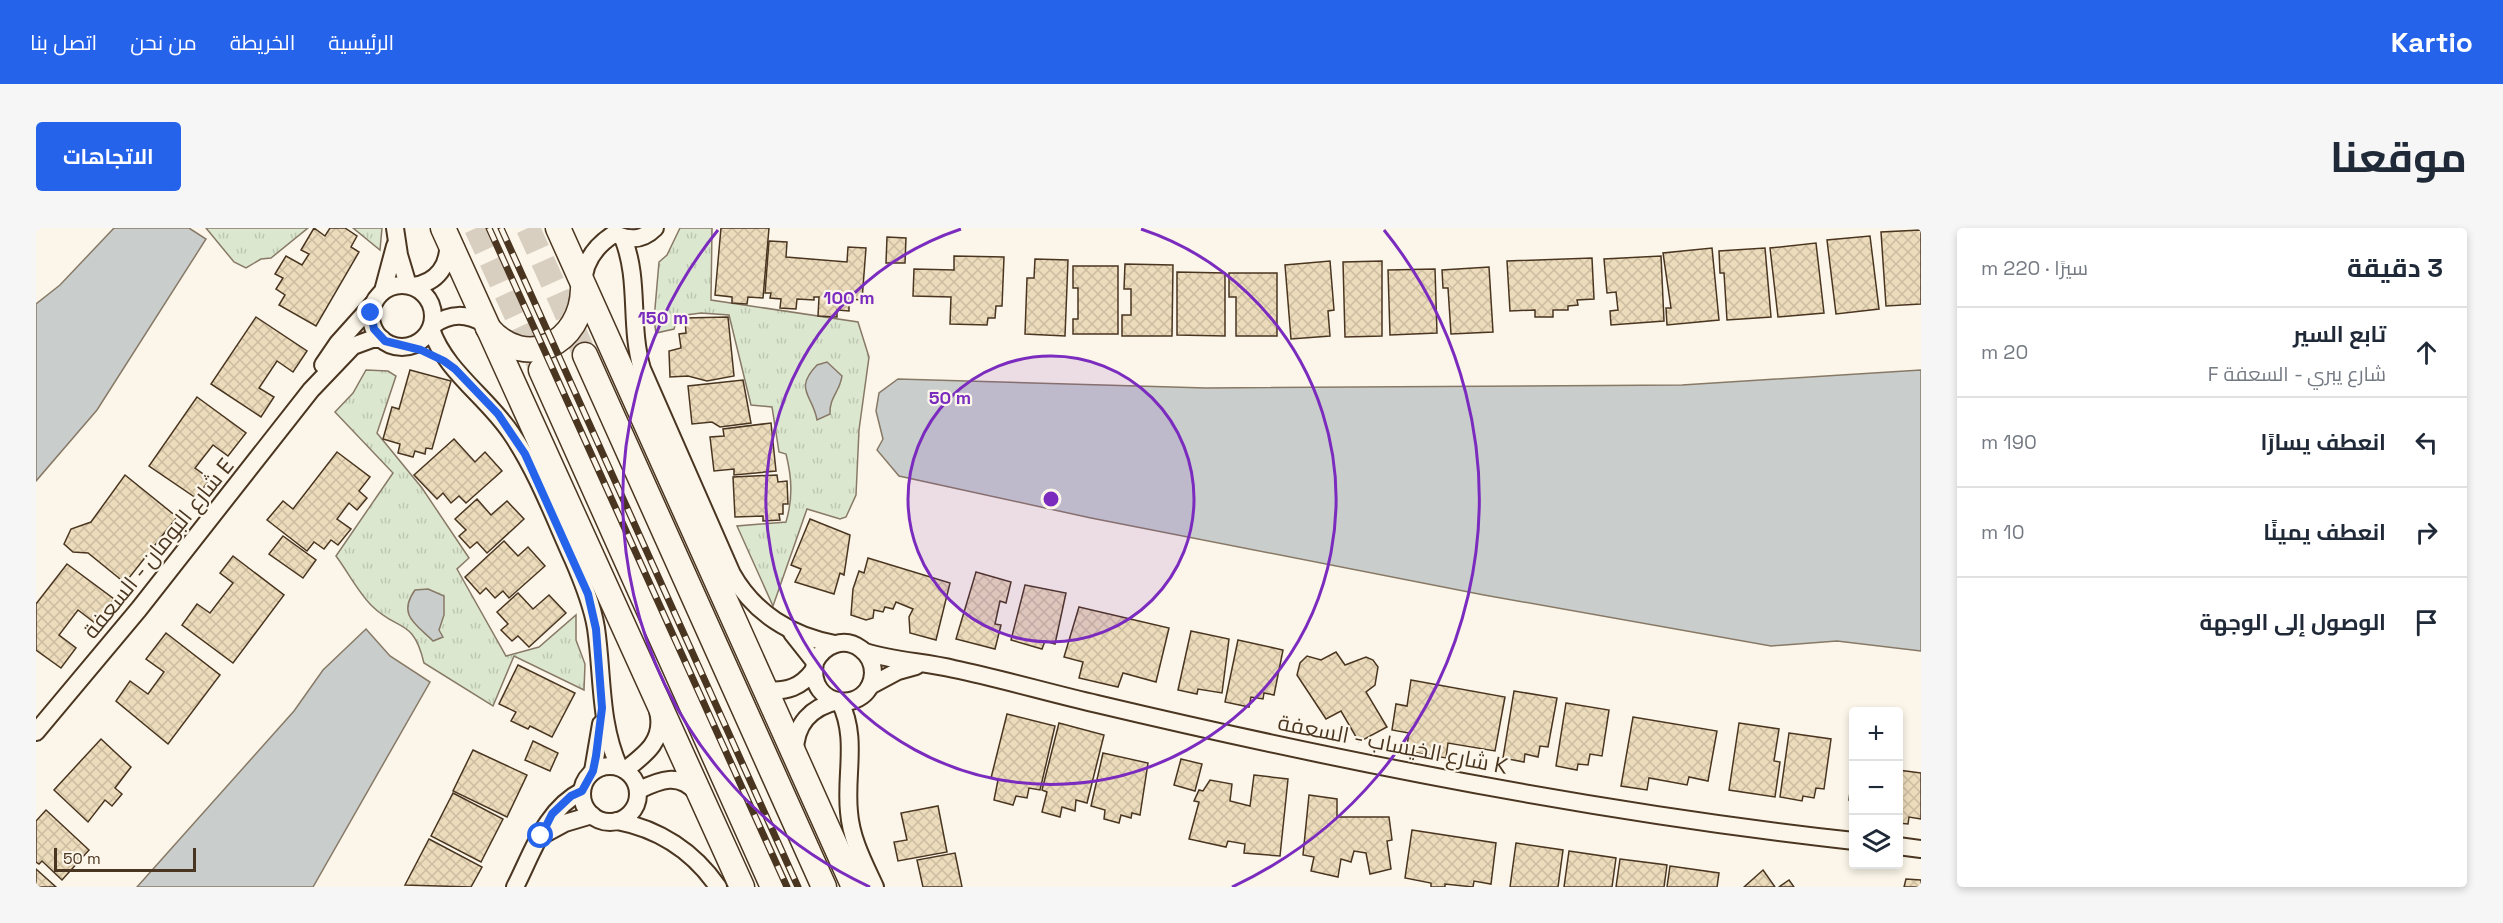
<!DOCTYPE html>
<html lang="ar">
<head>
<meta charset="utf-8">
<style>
	body { margin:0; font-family:"Space Grotesk",Cairo,sans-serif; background:#f6f6f7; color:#1f2937; direction:rtl }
	.controls { position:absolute; right:18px; bottom:18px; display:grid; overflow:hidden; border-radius:6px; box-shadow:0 3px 9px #0003 }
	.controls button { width:54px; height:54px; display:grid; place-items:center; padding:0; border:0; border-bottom:2px solid #e0e1e3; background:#fff; color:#1f2937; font:30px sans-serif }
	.scale { position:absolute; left:18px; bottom:15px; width:142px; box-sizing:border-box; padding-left:6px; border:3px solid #4a3520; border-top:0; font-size:16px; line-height:21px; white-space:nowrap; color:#4a3520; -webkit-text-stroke:4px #fbf6e9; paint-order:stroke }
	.stop { position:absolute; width:18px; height:18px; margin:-14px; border:4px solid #2563eb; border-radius:50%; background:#fff }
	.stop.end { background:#2563eb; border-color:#fff; box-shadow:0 2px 6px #0008 }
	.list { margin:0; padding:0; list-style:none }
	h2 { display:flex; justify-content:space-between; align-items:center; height:78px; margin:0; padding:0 24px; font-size:26px }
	h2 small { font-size:20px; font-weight:400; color:#747a83 }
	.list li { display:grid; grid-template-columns:39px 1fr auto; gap:18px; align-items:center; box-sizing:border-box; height:90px; padding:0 24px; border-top:2px solid #e0e1e3 }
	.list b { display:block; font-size:22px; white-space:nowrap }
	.list p { margin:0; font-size:20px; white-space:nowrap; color:#747a83 }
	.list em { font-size:20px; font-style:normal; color:#747a83 }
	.icon { flex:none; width:33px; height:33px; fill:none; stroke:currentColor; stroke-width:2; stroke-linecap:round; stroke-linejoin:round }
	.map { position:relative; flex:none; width:1885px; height:659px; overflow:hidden; direction:ltr; border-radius:6px }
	header { display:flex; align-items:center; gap:36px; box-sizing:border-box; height:84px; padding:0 30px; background:#2563eb; color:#fff }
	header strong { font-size:28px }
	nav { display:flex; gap:33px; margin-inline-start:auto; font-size:21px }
	.intro { display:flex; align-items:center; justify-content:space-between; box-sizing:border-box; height:144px; padding:0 36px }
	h1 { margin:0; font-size:42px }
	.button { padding:15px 27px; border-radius:6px; background:#2563eb; color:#fff; font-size:21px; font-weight:700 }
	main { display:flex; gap:36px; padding:0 36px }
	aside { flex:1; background:#fff; border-radius:6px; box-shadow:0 3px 9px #0003 }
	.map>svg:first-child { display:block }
	.park { fill:url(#park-tufts); stroke:#887966; stroke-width:1.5 }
	.water { fill:#c9cecd; stroke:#887966; stroke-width:1.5 }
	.building { fill:url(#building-cross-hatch); stroke:#4a3520; stroke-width:1.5 }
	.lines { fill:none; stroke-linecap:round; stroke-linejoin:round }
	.secondary-tunnel { stroke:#d8cfc1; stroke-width:24; stroke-dasharray:24 12; stroke-linecap:butt }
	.street-casing { stroke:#4a3520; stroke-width:20 }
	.secondary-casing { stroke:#4a3520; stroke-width:27 }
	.street { stroke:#fbf6e9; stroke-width:16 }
	.secondary { stroke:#fbf6e9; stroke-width:24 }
	.rail-casing { stroke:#4a3520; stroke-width:7 }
	.rail { stroke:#fbf6e9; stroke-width:4.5; stroke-dasharray:14; stroke-linecap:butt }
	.route { stroke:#2563eb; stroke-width:8 }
	.ring { fill:none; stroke:#7b2cbf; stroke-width:3 }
	.labels { text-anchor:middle; stroke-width:4.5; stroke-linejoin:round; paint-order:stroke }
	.street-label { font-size:22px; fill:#4a3520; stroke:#fbf6e9 }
	.centre { fill:#7b2cbf; stroke:#fbf6e9; stroke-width:3 }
	.ring-label { font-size:18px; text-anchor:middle; font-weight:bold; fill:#7b2cbf; stroke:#fbf6e9; stroke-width:4.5; stroke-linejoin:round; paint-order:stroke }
</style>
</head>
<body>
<header>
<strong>Kartio</strong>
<nav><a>الرئيسية</a><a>الخريطة</a><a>من نحن</a><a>اتصل بنا</a></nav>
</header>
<div class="intro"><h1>موقعنا</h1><a class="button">الاتجاهات</a></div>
<main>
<aside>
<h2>3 دقيقة<small>سيرًا · 220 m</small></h2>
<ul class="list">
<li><svg class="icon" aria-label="ahead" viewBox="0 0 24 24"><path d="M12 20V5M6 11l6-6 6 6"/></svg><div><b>تابع السير</b><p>شارع يبري - السعفة F</p></div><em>20 m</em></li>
<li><svg class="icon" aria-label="left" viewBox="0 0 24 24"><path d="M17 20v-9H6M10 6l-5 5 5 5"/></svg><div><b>انعطف يسارًا</b></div><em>190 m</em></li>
<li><svg class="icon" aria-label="right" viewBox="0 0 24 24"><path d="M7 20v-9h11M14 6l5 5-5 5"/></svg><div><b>انعطف يمينًا</b></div><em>10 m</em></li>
<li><svg class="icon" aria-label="arrive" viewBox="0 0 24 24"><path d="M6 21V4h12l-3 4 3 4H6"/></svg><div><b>الوصول إلى الوجهة</b></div></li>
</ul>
</aside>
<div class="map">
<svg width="1885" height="659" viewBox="0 0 1885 659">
	<defs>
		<pattern id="park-tufts" width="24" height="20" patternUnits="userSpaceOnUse" patternTransform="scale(1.5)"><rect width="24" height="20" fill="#dce7d0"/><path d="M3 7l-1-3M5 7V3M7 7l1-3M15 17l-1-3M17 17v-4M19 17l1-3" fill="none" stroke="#bec7b2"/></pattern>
		<pattern id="building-cross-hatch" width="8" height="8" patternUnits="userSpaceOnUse" patternTransform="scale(1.5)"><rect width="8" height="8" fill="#ecdcbc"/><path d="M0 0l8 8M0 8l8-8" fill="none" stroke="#ccbda1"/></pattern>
	</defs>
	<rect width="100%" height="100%" fill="#fbf6e9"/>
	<!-- park -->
	<g class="park">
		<path d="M 170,0 L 272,0 L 235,30 L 225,31 L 210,40 L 198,34 Z"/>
		<path d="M 317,0 L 346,0 L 344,22 Z"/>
		<path d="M 644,0 L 676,0 L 675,72 L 822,94 L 833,129 L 823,202 L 820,267 L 810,289 L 804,291 L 771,281 L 737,378 L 701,298 L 750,294 C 757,270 756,250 750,226 L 743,224 L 736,179 L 715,177 L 693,87 L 665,85 L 642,88 L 638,101 L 620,105 L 618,92 L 623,34 L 631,27 Z"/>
		<path d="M 330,142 L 352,143 L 360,148 L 341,205 L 386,260 L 433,330 L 421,341 L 470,428 L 503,419 L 540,387 L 540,412 L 549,436 L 548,462 L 478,428 L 457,478 L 388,435 C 377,389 362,404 336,378 C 322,364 312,344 300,328 L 357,245 L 299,184 L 317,165 Z"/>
	</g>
	<!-- water -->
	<g class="water">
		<path d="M 78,0 L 153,0 L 170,11 L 61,182 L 0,253 L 0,76 L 24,57 Z"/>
		<path d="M 791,134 L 806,148 C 804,163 793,170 794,186 L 781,192 C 777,167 757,162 781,137 Z"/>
		<path d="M 1885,142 L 1885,423 L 1801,413 L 1735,418 L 1448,367 L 1055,290 L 863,248 L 841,222 L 847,211 L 840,183 L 843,165 L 862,151 L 1170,160 L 1646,157 Z"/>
		<path d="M 392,361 L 408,368 L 408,387 L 403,402 L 407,409 L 397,413 C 380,396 361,387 379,362 Z"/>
		<path d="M 330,401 L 354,428 L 394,454 L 277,659 L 101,659 L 258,483 L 287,442 Z"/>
	</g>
	<!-- building -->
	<g class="building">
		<path d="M 278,0 L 289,8 L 294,0 L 309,0 L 321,8 L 315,19 L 323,24 L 280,98 L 243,77 L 249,67 L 240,61 L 247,50 L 239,46 L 250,28 L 266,37 L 273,26 L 265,22 Z"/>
		<path d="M 685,0 L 733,0 L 727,70 L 712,69 L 711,76 L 696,75 L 696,69 L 679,67 Z"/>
		<path d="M 1885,2 L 1885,76 L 1850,78 L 1845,4 Z"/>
		<path d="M 1834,8 L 1843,81 L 1800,86 L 1791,12 Z"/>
		<path d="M 851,9 L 870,10 L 869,35 L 850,35 Z"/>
		<path d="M 733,13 L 751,14 L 750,29 L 811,34 L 812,19 L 830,20 L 826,72 L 813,71 L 813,83 L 801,82 L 801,89 L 782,88 L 783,69 L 778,69 L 778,72 L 761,71 L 760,81 L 744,80 L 745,71 L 734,70 L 735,65 L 729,65 Z"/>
		<path d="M 1780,15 L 1788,85 L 1742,89 L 1734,20 Z"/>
		<path d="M 1676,20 L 1683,92 L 1631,97 L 1630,80 L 1635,80 L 1627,25 Z"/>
		<path d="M 1729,20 L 1735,89 L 1691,92 L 1688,45 L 1684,45 L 1683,23 Z"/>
		<path d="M 918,28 L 968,29 L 966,78 L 960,78 L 959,90 L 952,90 L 951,97 L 914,96 L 915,69 L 877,68 L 878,41 L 918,42 Z"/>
		<path d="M 1625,28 L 1628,93 L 1575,97 L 1574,83 L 1582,82 L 1580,64 L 1571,65 L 1568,31 Z"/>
		<path d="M 1556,30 L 1558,71 L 1541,72 L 1542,77 L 1532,78 L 1532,82 L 1517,82 L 1517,89 L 1499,89 L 1499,82 L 1474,83 L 1471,33 Z"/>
		<path d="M 999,31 L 1032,32 L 1029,108 L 989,106 L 991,50 L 998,50 Z"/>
		<path d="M 1294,33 L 1298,82 L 1292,83 L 1294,108 L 1255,111 L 1249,37 Z"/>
		<path d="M 1346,33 L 1346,108 L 1309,109 L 1307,34 Z"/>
		<path d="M 1089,36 L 1137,37 L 1136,108 L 1086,108 L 1086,87 L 1095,87 L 1095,61 L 1088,61 Z"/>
		<path d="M 1037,38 L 1082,38 L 1082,106 L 1037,106 L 1037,91 L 1042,91 L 1042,60 L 1037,60 Z"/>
		<path d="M 1453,39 L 1457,104 L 1415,106 L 1412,60 L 1407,60 L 1406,42 Z"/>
		<path d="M 1399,41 L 1401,105 L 1354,107 L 1352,42 Z"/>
		<path d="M 1141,44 L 1189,45 L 1189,108 L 1141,107 Z"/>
		<path d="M 1193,45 L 1241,45 L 1241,108 L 1200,108 L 1200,69 L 1193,69 Z"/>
		<path d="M 220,89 L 271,123 L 257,144 L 241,133 L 223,160 L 238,169 L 225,189 L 175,156 Z"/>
		<path d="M 692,89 L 698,148 L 671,153 L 652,148 L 634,149 L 633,123 L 645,120 L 643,106 L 650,105 L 649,90 Z"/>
		<path d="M 374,142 L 415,153 L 396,221 L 390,220 L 389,226 L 379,223 L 377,229 L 362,225 L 364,216 L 347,211 L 356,179 L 363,181 Z"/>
		<path d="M 707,152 L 715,195 L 684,199 L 676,194 L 656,196 L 652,158 Z"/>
		<path d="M 161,169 L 210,205 L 192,228 L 177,217 L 159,240 L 174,251 L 160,270 L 113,238 Z"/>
		<path d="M 735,195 L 740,243 L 698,247 L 698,241 L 678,243 L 674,209 L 688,208 L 687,201 Z"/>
		<path d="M 418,211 L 439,234 L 449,224 L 466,243 L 430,275 L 423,268 L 415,275 L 407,265 L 401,271 L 378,247 Z"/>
		<path d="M 301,224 L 334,249 L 323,263 L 331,270 L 321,282 L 313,275 L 301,291 L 315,301 L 302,317 L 295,312 L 288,321 L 278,314 L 271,323 L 231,292 L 247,273 L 257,281 Z"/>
		<path d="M 89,247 L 141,289 L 89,355 L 52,325 L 37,324 L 28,316 L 35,301 L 55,294 Z"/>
		<path d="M 741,247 L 742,254 L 751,253 L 752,276 L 747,276 L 747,286 L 743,286 L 744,292 L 727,293 L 727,288 L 699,289 L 697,249 Z"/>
		<path d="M 441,271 L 455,287 L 471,273 L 488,291 L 451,325 L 441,314 L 434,320 L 423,308 L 430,302 L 419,291 Z"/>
		<path d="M 774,291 L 814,307 L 808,347 L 804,345 L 798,366 L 759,354 L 765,341 L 755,337 Z"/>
		<path d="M 247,308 L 280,332 L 267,350 L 233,326 Z"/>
		<path d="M 468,313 L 482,328 L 492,319 L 509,338 L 473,370 L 467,363 L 459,370 L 450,360 L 444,366 L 429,349 Z"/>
		<path d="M 197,328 L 248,367 L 197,435 L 146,397 L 161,376 L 174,385 L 197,355 L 184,345 Z"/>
		<path d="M 832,330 L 914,355 L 900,412 L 874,405 L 873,389 L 877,381 L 860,374 L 857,381 L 849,379 L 847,384 L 838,382 L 837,390 L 830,392 L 815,387 L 817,361 L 823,343 L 828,345 Z"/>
		<path d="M 31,336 L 78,371 L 59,395 L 42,382 L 23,407 L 40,420 L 25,440 L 0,422 L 0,376 Z"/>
		<path d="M 940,344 L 975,354 L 970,375 L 964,373 L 959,396 L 965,397 L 959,421 L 920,411 Z"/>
		<path d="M 989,357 L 1030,365 L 1019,416 L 1009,413 L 1006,421 L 975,412 Z"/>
		<path d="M 482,365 L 497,381 L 513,367 L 530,385 L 493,419 L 482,408 L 476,413 L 465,402 L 472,396 L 461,384 Z"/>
		<path d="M 1043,379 L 1133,400 L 1120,454 L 1087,445 L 1082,459 L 1043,450 L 1047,434 L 1028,429 Z"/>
		<path d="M 1155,403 L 1193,411 L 1186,465 L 1162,461 L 1161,466 L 1142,462 Z"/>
		<path d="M 130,405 L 184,447 L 132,516 L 80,473 L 94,453 L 112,466 L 128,444 L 110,431 Z"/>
		<path d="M 1202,412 L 1247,422 L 1238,467 L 1228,465 L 1227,471 L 1215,469 L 1213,479 L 1189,474 Z"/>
		<path d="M 1300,424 L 1309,437 L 1330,429 L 1337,432 L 1342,439 L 1339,457 L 1330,464 L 1351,499 L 1323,514 L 1305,483 L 1290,491 L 1261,447 L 1264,435 L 1271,428 L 1285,432 Z"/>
		<path d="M 482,437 L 539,465 L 516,509 L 494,498 L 492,501 L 475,493 L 480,484 L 463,476 Z"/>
		<path d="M 1375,452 L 1469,469 L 1459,523 L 1412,515 L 1410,530 L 1370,523 L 1373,505 L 1356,502 L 1360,476 L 1371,478 Z"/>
		<path d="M 1478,463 L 1521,470 L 1512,519 L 1504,518 L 1502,529 L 1489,526 L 1488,534 L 1467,530 Z"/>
		<path d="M 1530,475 L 1573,482 L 1566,528 L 1554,526 L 1552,537 L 1542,536 L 1541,542 L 1520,538 Z"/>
		<path d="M 971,486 L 1019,498 L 1004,562 L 993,560 L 991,570 L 980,568 L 977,577 L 958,572 L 962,552 L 955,550 Z"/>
		<path d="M 1597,489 L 1681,503 L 1672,553 L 1653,549 L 1651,557 L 1613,550 L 1611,562 L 1585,558 Z"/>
		<path d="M 1023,495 L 1068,507 L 1051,575 L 1040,572 L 1039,583 L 1026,579 L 1024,589 L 1006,584 L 1011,564 L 1006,562 Z"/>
		<path d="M 1703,495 L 1743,501 L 1738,533 L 1744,534 L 1739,569 L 1693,562 Z"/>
		<path d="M 1753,505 L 1795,511 L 1788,561 L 1780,560 L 1778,570 L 1767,568 L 1766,573 L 1744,569 Z"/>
		<path d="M 65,511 L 95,539 L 79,560 L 86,566 L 76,578 L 69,572 L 52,594 L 18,562 Z"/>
		<path d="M 497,513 L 522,525 L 514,543 L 489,532 Z"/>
		<path d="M 437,522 L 491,547 L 471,589 L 417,563 Z"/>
		<path d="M 1067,525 L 1112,535 L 1104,587 L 1096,585 L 1095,590 L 1085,587 L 1083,595 L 1068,591 L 1069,582 L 1055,578 Z"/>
		<path d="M 1145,531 L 1166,536 L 1159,563 L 1138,557 Z"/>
		<path d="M 1817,537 L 1818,537 L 1818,572 L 1813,572 Z"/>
		<path d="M 1862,542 L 1885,545 L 1885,591 L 1873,589 L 1872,596 L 1862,595 Z"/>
		<path d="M 1218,547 L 1252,551 L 1244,628 L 1208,625 L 1209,616 L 1192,613 L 1190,619 L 1153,611 L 1163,574 L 1158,573 L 1163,562 L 1167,563 L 1174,552 L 1196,556 L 1194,573 L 1214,578 Z"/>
		<path d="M 417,565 L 467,591 L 445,634 L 395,608 Z"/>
		<path d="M 1273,567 L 1301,571 L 1301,589 L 1353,589 L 1356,612 L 1351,613 L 1355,641 L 1334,646 L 1330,625 L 1318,623 L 1315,634 L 1305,631 L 1302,649 L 1275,643 L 1278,629 L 1267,627 Z"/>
		<path d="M 902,578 L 911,624 L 862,633 L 858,614 L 871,612 L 865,585 Z"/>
		<path d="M 10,582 L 53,622 L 26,652 L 6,633 L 3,636 L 0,634 L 0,593 Z"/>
		<path d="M 1376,602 L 1460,615 L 1455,656 L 1438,653 L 1437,659 L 1409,656 L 1409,659 L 1395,659 L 1395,655 L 1369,650 Z"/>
		<path d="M 393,611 L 446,639 L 435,659 L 369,657 Z"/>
		<path d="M 1480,615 L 1527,622 L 1522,659 L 1474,659 Z"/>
		<path d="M 1533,623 L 1580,630 L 1576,659 L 1528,659 Z"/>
		<path d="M 919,625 L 926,659 L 887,659 L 881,632 Z"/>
		<path d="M 1584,631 L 1631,637 L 1628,659 L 1580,659 Z"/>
		<path d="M 1634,638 L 1683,645 L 1681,659 L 1631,659 Z"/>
		<path d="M 0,641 L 20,659 L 0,659 Z"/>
		<path d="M 1727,642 L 1739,659 L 1708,659 Z"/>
		<path d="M 1870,651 L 1885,652 L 1885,659 L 1868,659 Z"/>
		<path d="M 1753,652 L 1758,659 L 1743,659 Z"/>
	</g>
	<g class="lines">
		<!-- secondary-tunnel -->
		<g class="secondary-tunnel">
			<path d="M 440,0 L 503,137"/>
			<path d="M 492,0 L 549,127"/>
		</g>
		<defs>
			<g id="street">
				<path d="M 359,0 L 363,27 L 372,57"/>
				<path d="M 579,6 C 594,13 607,12 619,0"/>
				<path d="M 587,10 C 604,52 593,97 606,141 L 696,346 C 718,385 755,408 799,416"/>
				<circle cx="366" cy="88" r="31"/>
				<path d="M 377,58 C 401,55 414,37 412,13"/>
				<path d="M 547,58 C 547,34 559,18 578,6"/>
				<path d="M 347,63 L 359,18"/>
				<path d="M 397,97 C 415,85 430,85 449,96"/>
				<path d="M 395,101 C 409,143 451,169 475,205 C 501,243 518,289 537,331 C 547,354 556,376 560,400 C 567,448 563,494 583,539"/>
				<path d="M 287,137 L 302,115 L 337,76"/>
				<path d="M 756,405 L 779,434 C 770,482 835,487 837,445 C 837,436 833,427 825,421 C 808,408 788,417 779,434"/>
				<path d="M 829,424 C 858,433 888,434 918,441 C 966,451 1013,465 1061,476 C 1310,535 1563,585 1818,613"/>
				<path d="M 834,458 L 862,443 L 880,438"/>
				<path d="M 730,462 C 751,464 765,459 777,443"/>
				<path d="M 804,474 C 822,510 809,546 813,584 C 815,611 828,635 839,659"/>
				<path d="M 0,504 L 103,381 L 275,162 L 317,118 L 336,111 L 346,111"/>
				<path d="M 759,524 C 759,496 775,479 802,473"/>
				<circle cx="574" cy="566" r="28"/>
				<path d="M 589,542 C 610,526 629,512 622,483"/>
				<path d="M 557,543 L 565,496"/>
				<path d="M 603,562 C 624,552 643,544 661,565"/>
				<path d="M 581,593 C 623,601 658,624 682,659"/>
				<path d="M 505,608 L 529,595 L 556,587"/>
				<path d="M 1862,618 L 1885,621"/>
				<path d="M 479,659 C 497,624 509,582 546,563"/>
			</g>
			<g id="secondary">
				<path d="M 407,0 L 706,659"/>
				<path d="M 522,0 L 818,659"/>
				<path d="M 452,100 C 490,144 546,115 547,61"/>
				<path d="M 549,127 L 788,659"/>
				<path d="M 505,142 L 737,659"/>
			</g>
		</defs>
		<!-- street casing -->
		<use href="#street" class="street-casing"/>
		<!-- secondary casing -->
		<use href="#secondary" class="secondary-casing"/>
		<!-- street -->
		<use href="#street" class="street"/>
		<!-- secondary -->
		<use href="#secondary" class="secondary"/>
		<defs>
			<g id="rail">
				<path d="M 453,0 L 751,659"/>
				<path d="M 465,0 L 762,659"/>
			</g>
		</defs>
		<!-- rail casing -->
		<use href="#rail" class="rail-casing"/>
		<!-- rail -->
		<use href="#rail" class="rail"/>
	</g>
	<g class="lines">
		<!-- route -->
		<path class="route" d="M 335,85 L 338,101 L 349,113 L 385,122 L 408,133 L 419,141 L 462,186 L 489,226 L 552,366 L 560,401 L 566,480 L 560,528 L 557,543 L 546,563 L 535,568 L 516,586 L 505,608"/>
	</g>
	<!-- distance rings -->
	<circle cx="1015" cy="271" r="143" fill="#7b2cbf" fill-opacity=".12"/>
	<g class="ring">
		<circle cx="1015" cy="271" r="143"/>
		<path d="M1105 1A285 285 0 1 1 925 1"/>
		<path d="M834 659A428 428 0 0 1 682 2M1348 2A428 428 0 0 1 1196 659"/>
	</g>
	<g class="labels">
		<!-- street labels -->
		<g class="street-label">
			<text transform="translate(122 320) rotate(-51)" y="8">شارع البومان - السعفة E</text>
			<text transform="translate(1357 516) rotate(11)" y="8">شارع الخيساب - السعفة K</text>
		</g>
	</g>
	<circle cx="1015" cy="271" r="9" class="centre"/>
	<g class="ring-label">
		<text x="813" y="76">100 m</text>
		<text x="627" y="96">150 m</text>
		<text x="914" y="176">50 m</text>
	</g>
</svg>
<div class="controls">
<button>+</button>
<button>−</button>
<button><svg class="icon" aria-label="layers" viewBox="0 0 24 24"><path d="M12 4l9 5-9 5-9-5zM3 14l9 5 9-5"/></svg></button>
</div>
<div class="scale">50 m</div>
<div class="stop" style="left:505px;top:608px"></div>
<div class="stop end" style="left:335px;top:85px"></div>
</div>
</main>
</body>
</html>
